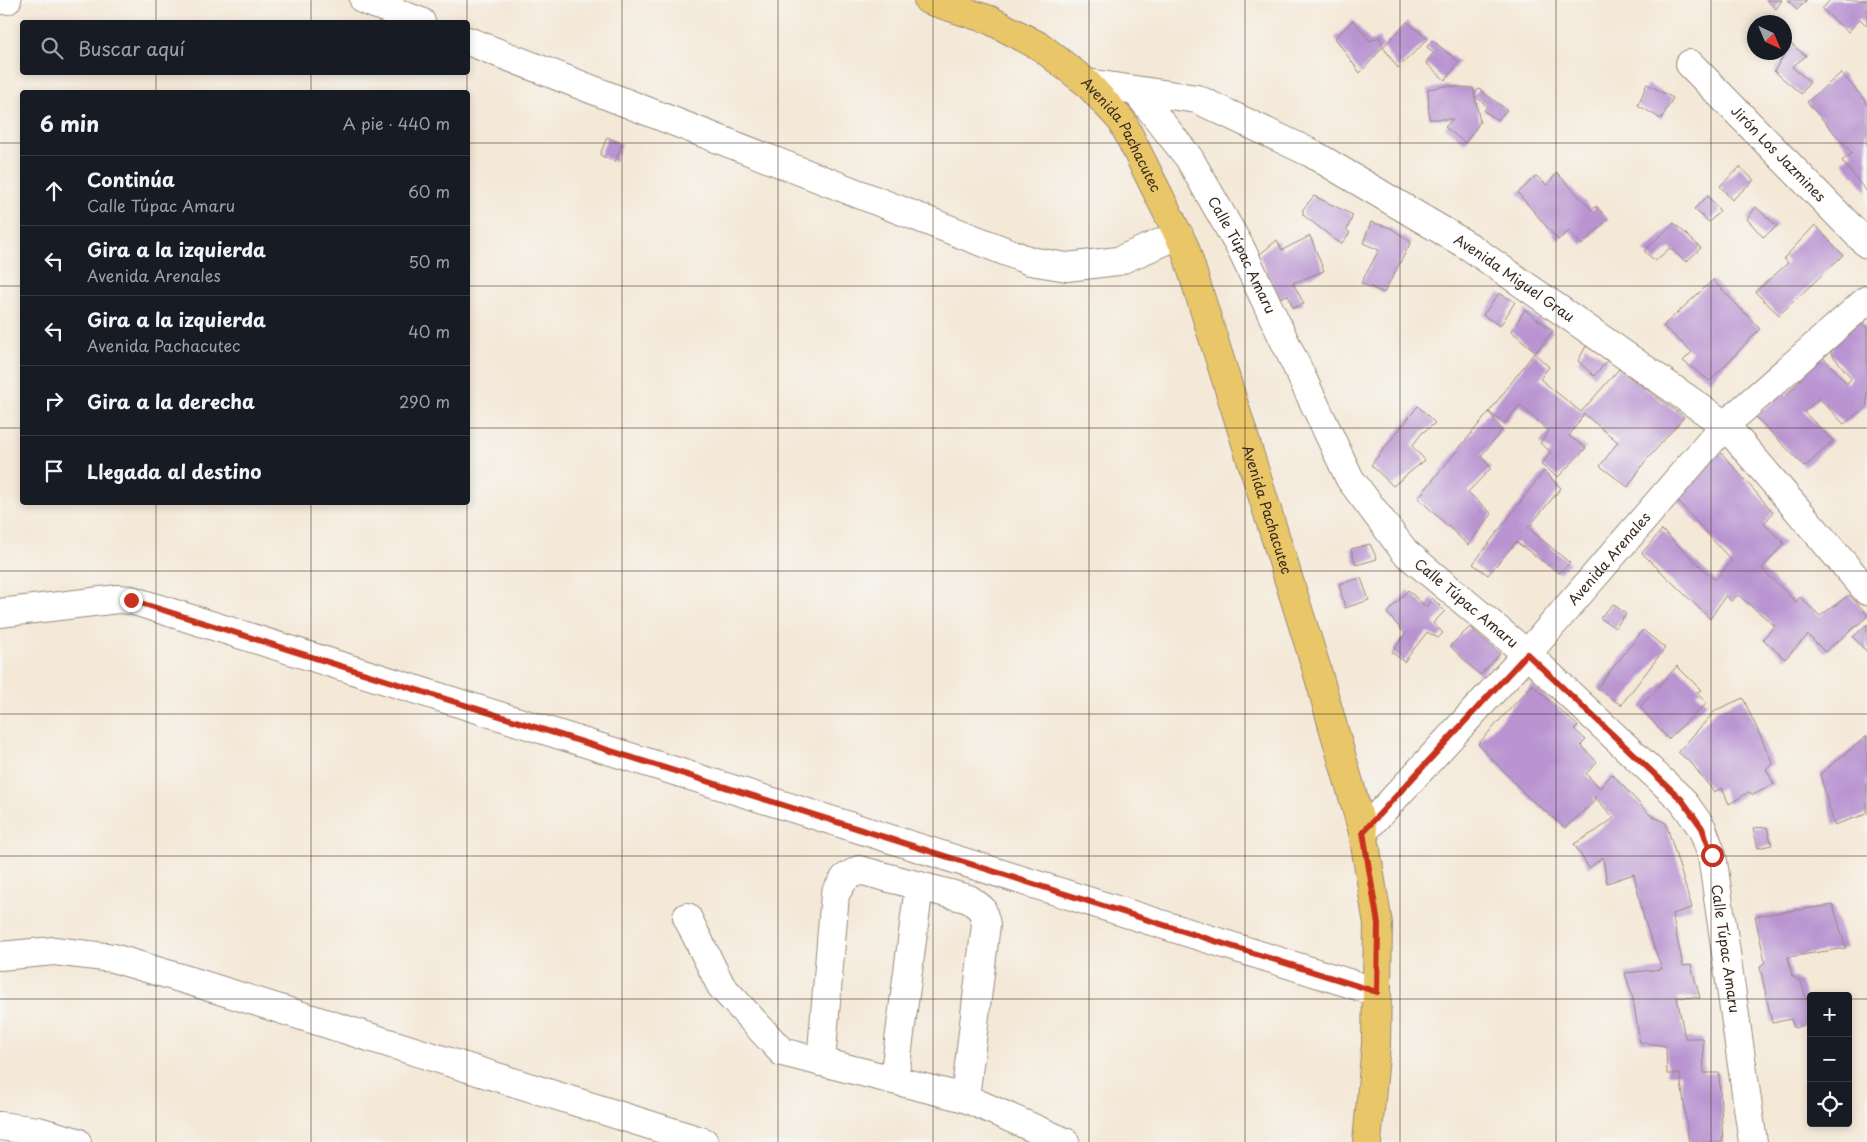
<!DOCTYPE html>
<html lang="es">
<head>
<meta charset="utf-8">
<style>
	body { margin:0; font-family:"Playpen Sans",sans-serif; background:#20242c; color:#f1f3f6 }
	.controls { position:absolute; right:15px; bottom:15px; display:grid; overflow:hidden; border-radius:5px; box-shadow:0 2px 8px #0003 }
	.controls button { width:45px; height:45px; display:grid; place-items:center; padding:0; border:0; border-bottom:1px solid #363941; background:#171b24; color:#f1f3f6; font:25px sans-serif }
	.compass { position:absolute; left:1747px; top:15px; width:45px; height:45px; border-radius:50%; background:#171b24; box-shadow:0 2px 8px #0003; rotate:136deg }
	.stop { position:absolute; width:15px; height:15px; margin:-11px; border:4px solid #c8321e; border-radius:50%; background:#fff }
	.stop.end { background:#c8321e; border-color:#fff; box-shadow:0 1px 5px #0008 }
	.list { margin:0; padding:0; list-style:none }
	h2 { display:flex; justify-content:space-between; align-items:center; height:65px; margin:0; padding:0 20px; font-size:21px }
	h2 small { font-size:16px; font-weight:400; color:#9ea1a6 }
	.list li { display:grid; grid-template-columns:32px 1fr auto; gap:15px; align-items:center; box-sizing:border-box; height:70px; padding:0 20px; border-top:1px solid #363941 }
	.list b { display:block; font-size:19px; white-space:nowrap }
	.list p { margin:0; font-size:16px; white-space:nowrap; color:#9ea1a6 }
	.list em { font-size:16px; font-style:normal; color:#9ea1a6 }
	.icon { flex:none; width:28px; height:28px; fill:none; stroke:currentColor; stroke-width:2; stroke-linecap:round; stroke-linejoin:round }
	.map { position:relative; flex:none; width:1867px; height:1142px; overflow:hidden }
	.search { position:absolute; background:#171b24; box-shadow:0 2px 8px #0003; left:20px; top:20px; width:450px; height:55px; display:flex; align-items:center; gap:12px; box-sizing:border-box; padding:0 18px; border-radius:5px; color:#9ea1a6; font-size:19px }
	.panel { position:absolute; background:#171b24; box-shadow:0 2px 8px #0003; left:20px; top:90px; width:450px; height:415px; border-radius:5px }
	.map>svg:first-child { display:block }
	.building { fill:#b994d1 }
	.lines { fill:none; stroke-linecap:round; stroke-linejoin:round }
	.minor-casing { stroke:#98897a; stroke-width:30 }
	.major-casing { stroke:#98897a; stroke-width:30 }
	.minor { stroke:#fff; stroke-width:28 }
	.major { stroke:#e9c769; stroke-width:28 }
	.route { stroke:#c8321e; stroke-width:6 }
	.grid { fill:none; stroke:#3b2a1e; stroke-width:1; stroke-opacity:0.55 }
	.labels { text-anchor:middle; stroke-width:4; stroke-linejoin:round; paint-order:stroke }
	.street-label { font-size:14px; fill:#3b2a1e; stroke:#f6f6f2 }
</style>
</head>
<body>
<div class="map">
<svg width="1867" height="1142" viewBox="0 0 1867 1142">
	<rect width="100%" height="100%" fill="#f6f6f2"/>
	<filter id="ink" filterUnits="userSpaceOnUse"><feTurbulence type="fractalNoise" baseFrequency=".02" numOctaves="2"/><feDisplacementMap in="SourceGraphic" scale="10" xChannelSelector="R" yChannelSelector="G"/><feConvolveMatrix kernelMatrix="1 2 1 2 8 2 1 2 1" color-interpolation-filters="sRGB"/></filter>
	<filter id="wash" filterUnits="userSpaceOnUse"><feTurbulence type="fractalNoise" baseFrequency=".0096" numOctaves="4" result="noise"/><feDisplacementMap in="SourceGraphic" scale="20" xChannelSelector="R" yChannelSelector="G"/><feGaussianBlur stdDeviation="1.12" result="paint"/><feColorMatrix in="noise" values="0 0 0 0 0 0 0 0 0 0 0 0 0 0 0 0 0 1.4 0 .05"/><feComposite in="paint" operator="in"/></filter>
	<g filter="url(#wash)">
		<rect width="100%" height="100%" fill="#f4e8d7"/>
		<g id="blocks">
			<!-- building -->
			<g class="building">
				<path d="M 1766,0 L 1782,0 L 1776,9 Z"/>
				<path d="M 1788,0 L 1807,0 L 1797,10 Z"/>
				<path d="M 1830,0 L 1867,0 L 1867,26 L 1860,19 L 1848,32 L 1822,9 Z"/>
				<path d="M 1353,20 L 1370,41 L 1380,37 L 1383,47 L 1407,22 L 1428,39 L 1398,68 L 1383,47 L 1360,73 L 1335,38 Z"/>
				<path d="M 1754,38 L 1754,49 L 1749,43 Z"/>
				<path d="M 1432,40 L 1459,62 L 1445,80 L 1426,63 L 1433,53 L 1427,47 Z"/>
				<path d="M 1791,44 L 1806,56 L 1792,67 L 1810,82 L 1801,94 L 1774,71 Z"/>
				<path d="M 1757,52 L 1768,52 L 1762,58 Z"/>
				<path d="M 1841,73 L 1867,102 L 1867,192 L 1842,161 L 1852,153 L 1807,102 Z"/>
				<path d="M 1647,84 L 1673,98 L 1661,119 L 1638,105 Z"/>
				<path d="M 1446,86 L 1473,88 L 1480,122 L 1465,143 L 1445,127 L 1453,119 L 1429,119 L 1428,89 Z"/>
				<path d="M 1479,89 L 1507,110 L 1498,120 L 1484,111 L 1487,106 L 1474,95 Z"/>
				<path d="M 607,137 L 622,144 L 615,162 L 600,155 Z"/>
				<path d="M 1740,167 L 1754,180 L 1732,200 L 1720,186 Z"/>
				<path d="M 1557,173 L 1592,210 L 1596,206 L 1608,219 L 1582,245 L 1569,231 L 1558,240 L 1518,193 L 1536,176 L 1547,185 Z"/>
				<path d="M 1314,196 L 1353,215 L 1347,230 L 1350,233 L 1341,244 L 1303,215 L 1303,209 Z"/>
				<path d="M 1708,196 L 1720,211 L 1709,222 L 1694,209 Z"/>
				<path d="M 1756,207 L 1777,226 L 1763,237 L 1747,219 Z"/>
				<path d="M 1371,222 L 1391,228 L 1411,242 L 1384,293 L 1361,283 L 1379,250 L 1363,243 Z"/>
				<path d="M 1674,223 L 1701,248 L 1686,262 L 1670,248 L 1655,261 L 1644,251 Z"/>
				<path d="M 1815,225 L 1843,255 L 1779,315 L 1755,292 L 1788,263 L 1784,258 Z"/>
				<path d="M 1310,236 L 1324,271 L 1293,283 L 1304,304 L 1293,308 L 1288,295 L 1279,298 L 1259,255 L 1277,240 L 1282,250 Z"/>
				<path d="M 1713,280 L 1760,329 L 1710,381 L 1683,361 L 1692,352 L 1663,326 Z"/>
				<path d="M 1499,293 L 1515,302 L 1500,326 L 1483,315 Z"/>
				<path d="M 1525,310 L 1553,331 L 1536,352 L 1511,331 Z"/>
				<path d="M 1860,320 L 1867,328 L 1867,406 L 1844,424 L 1819,398 L 1804,412 L 1833,441 L 1805,467 L 1756,417 L 1784,392 L 1787,395 L 1801,379 L 1797,375 L 1821,355 L 1847,384 L 1851,378 L 1831,353 L 1838,332 Z"/>
				<path d="M 1586,346 L 1608,360 L 1594,376 L 1578,361 Z"/>
				<path d="M 1534,353 L 1549,367 L 1540,379 L 1581,412 L 1619,369 L 1684,417 L 1644,463 L 1628,487 L 1600,466 L 1618,442 L 1584,414 L 1569,436 L 1586,448 L 1558,477 L 1541,465 L 1551,452 L 1540,443 L 1549,431 L 1520,405 L 1504,424 L 1489,412 L 1502,430 L 1481,456 L 1491,468 L 1468,492 L 1492,514 L 1468,545 L 1418,498 L 1489,412 Z"/>
				<path d="M 1418,406 L 1435,423 L 1422,433 L 1412,446 L 1425,460 L 1393,486 L 1371,465 Z"/>
				<path d="M 1717,448 L 1773,512 L 1764,524 L 1784,543 L 1762,569 L 1796,602 L 1800,597 L 1820,616 L 1849,595 L 1867,614 L 1867,617 L 1825,652 L 1808,635 L 1785,659 L 1763,639 L 1775,626 L 1738,595 L 1731,601 L 1726,595 L 1710,619 L 1642,553 L 1662,530 L 1715,580 L 1732,561 L 1675,498 Z"/>
				<path d="M 1544,471 L 1561,488 L 1528,528 L 1570,563 L 1559,573 L 1516,542 L 1488,575 L 1473,564 Z"/>
				<path d="M 1370,544 L 1377,559 L 1356,565 L 1351,549 Z"/>
				<path d="M 1361,578 L 1369,600 L 1345,608 L 1339,584 Z"/>
				<path d="M 1408,590 L 1426,607 L 1432,598 L 1445,611 L 1433,623 L 1443,633 L 1438,638 L 1427,632 L 1404,662 L 1392,652 L 1405,634 L 1387,613 Z"/>
				<path d="M 1613,604 L 1626,614 L 1615,628 L 1600,618 Z"/>
				<path d="M 1867,624 L 1867,652 L 1853,637 Z"/>
				<path d="M 1470,627 L 1500,654 L 1480,675 L 1450,646 Z"/>
				<path d="M 1643,630 L 1665,648 L 1621,705 L 1597,688 Z"/>
				<path d="M 1677,666 L 1701,690 L 1696,693 L 1707,703 L 1668,739 L 1640,707 Z"/>
				<path d="M 1532,685 L 1578,726 L 1574,729 L 1586,740 L 1581,745 L 1597,762 L 1586,774 L 1600,788 L 1612,774 L 1650,815 L 1666,823 L 1692,908 L 1672,914 L 1683,966 L 1691,965 L 1700,998 L 1677,997 L 1685,1038 L 1703,1038 L 1704,1073 L 1719,1073 L 1723,1142 L 1689,1142 L 1680,1074 L 1667,1074 L 1666,1046 L 1640,1042 L 1633,999 L 1625,973 L 1662,969 L 1644,919 L 1634,874 L 1607,883 L 1603,857 L 1589,868 L 1574,844 L 1596,831 L 1614,818 L 1594,796 L 1595,801 L 1565,828 L 1527,796 L 1478,744 Z"/>
				<path d="M 1743,698 L 1773,764 L 1766,769 L 1774,784 L 1753,795 L 1749,792 L 1729,804 L 1722,788 L 1714,792 L 1692,764 L 1678,752 L 1716,710 Z"/>
				<path d="M 1867,736 L 1867,814 L 1834,825 L 1820,774 Z"/>
				<path d="M 1767,827 L 1772,845 L 1758,848 L 1753,828 Z"/>
				<path d="M 1833,905 L 1846,948 L 1788,957 L 1792,976 L 1801,982 L 1811,1013 L 1811,1023 L 1794,1028 L 1791,1019 L 1772,1023 L 1760,967 L 1765,962 L 1755,916 Z"/>
			</g>
		</g>
	</g>
	<g filter="url(#ink)">
		<use href="#blocks" fill-opacity="0" stroke="#98897a" stroke-width="1"/>
		<g class="lines">
			<defs>
				<g id="minor">
					<path d="M 0,0 L 7,0"/>
					<path d="M 364,0 L 421,22"/>
					<path d="M 468,41 L 1030,261 L 1067,267 L 1118,261 L 1179,235"/>
					<path id="s1" d="M 1690,64 L 1867,244"/>
					<path id="s2" d="M 1087,83 L 1197,99 L 1311,153 L 1470,247 L 1725,425 L 1867,591"/>
					<path id="s3" d="M 1136,91 L 1189,158 L 1241,249 L 1350,479 L 1405,552 L 1527,654 L 1682,800 L 1702,828 L 1712,855 L 1753,1142"/>
					<path d="M 0,613 L 118,599 L 131,600 L 1377,992"/>
					<path id="s4" d="M 1363,832 L 1527,654 L 1725,425 L 1867,300"/>
					<path d="M 687,917 L 721,986 L 782,1052 L 965,1098 L 1065,1142"/>
					<path d="M 0,956 L 54,951 L 113,958 L 197,983 L 704,1142"/>
					<path d="M 821,1062 L 835,894 L 845,878 L 859,870 L 969,899 L 982,909 L 986,924 L 965,1098"/>
					<path d="M 894,1080 L 919,886"/>
					<path d="M 0,1126 L 38,1131 L 77,1142"/>
				</g>
				<g id="major">
					<path id="s5" d="M 928,0 L 990,20 L 1041,47 L 1087,83 L 1122,121 L 1185,248 L 1316,667 L 1363,832 L 1378,924 L 1376,1045 L 1367,1142"/>
				</g>
			</defs>
			<!-- minor casing -->
			<use href="#minor" class="minor-casing"/>
			<!-- major casing -->
			<use href="#major" class="major-casing"/>
			<!-- minor -->
			<use href="#minor" class="minor"/>
			<!-- major -->
			<use href="#major" class="major"/>
		</g>
	</g>
	<g class="lines" filter="url(#ink)">
		<!-- route -->
		<path class="route" d="M 131,600 L 1377,992 L 1378,924 L 1363,832 L 1527,654 L 1682,800 L 1702,828 L 1712,855"/>
	</g>
	<!-- grid -->
	<path class="grid" d="M 156,0 L 156,22M 311,0 L 311,22M 467,0 L 467,22M 622,0 L 622,1142M 778,0 L 778,1142M 933,0 L 933,1142M 1089,0 L 1089,1142M 1245,0 L 1245,1142M 1400,0 L 1400,1142M 1556,0 L 1556,1142M 1711,0 L 1711,1142M 156,72 L 156,92M 311,72 L 311,92M 467,72 L 467,92M 0,143 L 22,143M 468,143 L 1867,143M 0,286 L 22,286M 468,286 L 1867,286M 0,428 L 22,428M 468,428 L 1867,428M 156,502 L 156,1142M 311,502 L 311,1142M 467,502 L 467,1142M 0,571 L 1867,571M 0,714 L 1867,714M 0,856 L 1867,856M 0,999 L 1811,999M 1848,999 L 1867,999"/>
	<g class="labels">
		<!-- street labels -->
		<g class="street-label">
			<text dy="5" stroke="none"><textPath href="#s5" startOffset="244">Avenida Pachacutec</textPath></text>
			<text dy="5" stroke="none"><textPath href="#s1" startOffset="126">Jirón Los Jazmines</textPath></text>
			<text dy="5" stroke="none"><textPath href="#s3" startOffset="196">Calle Túpac Amaru</textPath></text>
			<text dy="5" stroke="none"><textPath href="#s2" startOffset="476">Avenida Miguel Grau</textPath></text>
			<text dy="5" stroke="none"><textPath href="#s5" startOffset="649">Avenida Pachacutec</textPath></text>
			<text dy="5" stroke="none"><textPath href="#s4" startOffset="368">Avenida Arenales</textPath></text>
			<text dy="5" stroke="none"><textPath href="#s3" startOffset="616">Calle Túpac Amaru</textPath></text>
			<text dy="5" stroke="none"><textPath href="#s3" startOffset="1066">Calle Túpac Amaru</textPath></text>
		</g>
	</g>
</svg>
<div class="controls">
<button>+</button>
<button>−</button>
<button><svg class="icon" aria-label="locate" viewBox="0 0 24 24"><circle cx="12" cy="12" r="6"/><path d="M12 2v4M12 18v4M2 12h4M18 12h4"/></svg></button>
</div>
<svg class="compass" viewBox="-18 -18 36 36"><path d="M0-13l5 13h-10z" fill="#e53935"/><path d="M0 13l5-13h-10z" fill="#9ea1a6"/></svg>
<div class="stop" style="left:1712px;top:855px"></div>
<div class="stop end" style="left:131px;top:600px"></div>
<div class="search"><svg class="icon" aria-label="search" viewBox="0 0 24 24"><circle cx="10" cy="10" r="6"/><path d="M15 15l6 6"/></svg>Buscar aquí</div>
<section class="panel">
<h2>6 min<small>A pie · 440 m</small></h2>
<ul class="list">
<li><svg class="icon" aria-label="ahead" viewBox="0 0 24 24"><path d="M12 20V5M6 11l6-6 6 6"/></svg><div><b>Continúa</b><p>Calle Túpac Amaru</p></div><em>60 m</em></li>
<li><svg class="icon" aria-label="left" viewBox="0 0 24 24"><path d="M17 20v-9H6M10 6l-5 5 5 5"/></svg><div><b>Gira a la izquierda</b><p>Avenida Arenales</p></div><em>50 m</em></li>
<li><svg class="icon" aria-label="left" viewBox="0 0 24 24"><path d="M17 20v-9H6M10 6l-5 5 5 5"/></svg><div><b>Gira a la izquierda</b><p>Avenida Pachacutec</p></div><em>40 m</em></li>
<li><svg class="icon" aria-label="right" viewBox="0 0 24 24"><path d="M7 20v-9h11M14 6l5 5-5 5"/></svg><div><b>Gira a la derecha</b></div><em>290 m</em></li>
<li><svg class="icon" aria-label="arrive" viewBox="0 0 24 24"><path d="M6 21V4h12l-3 4 3 4H6"/></svg><div><b>Llegada al destino</b></div></li>
</ul>
</section>
</div>
</body>
</html>
